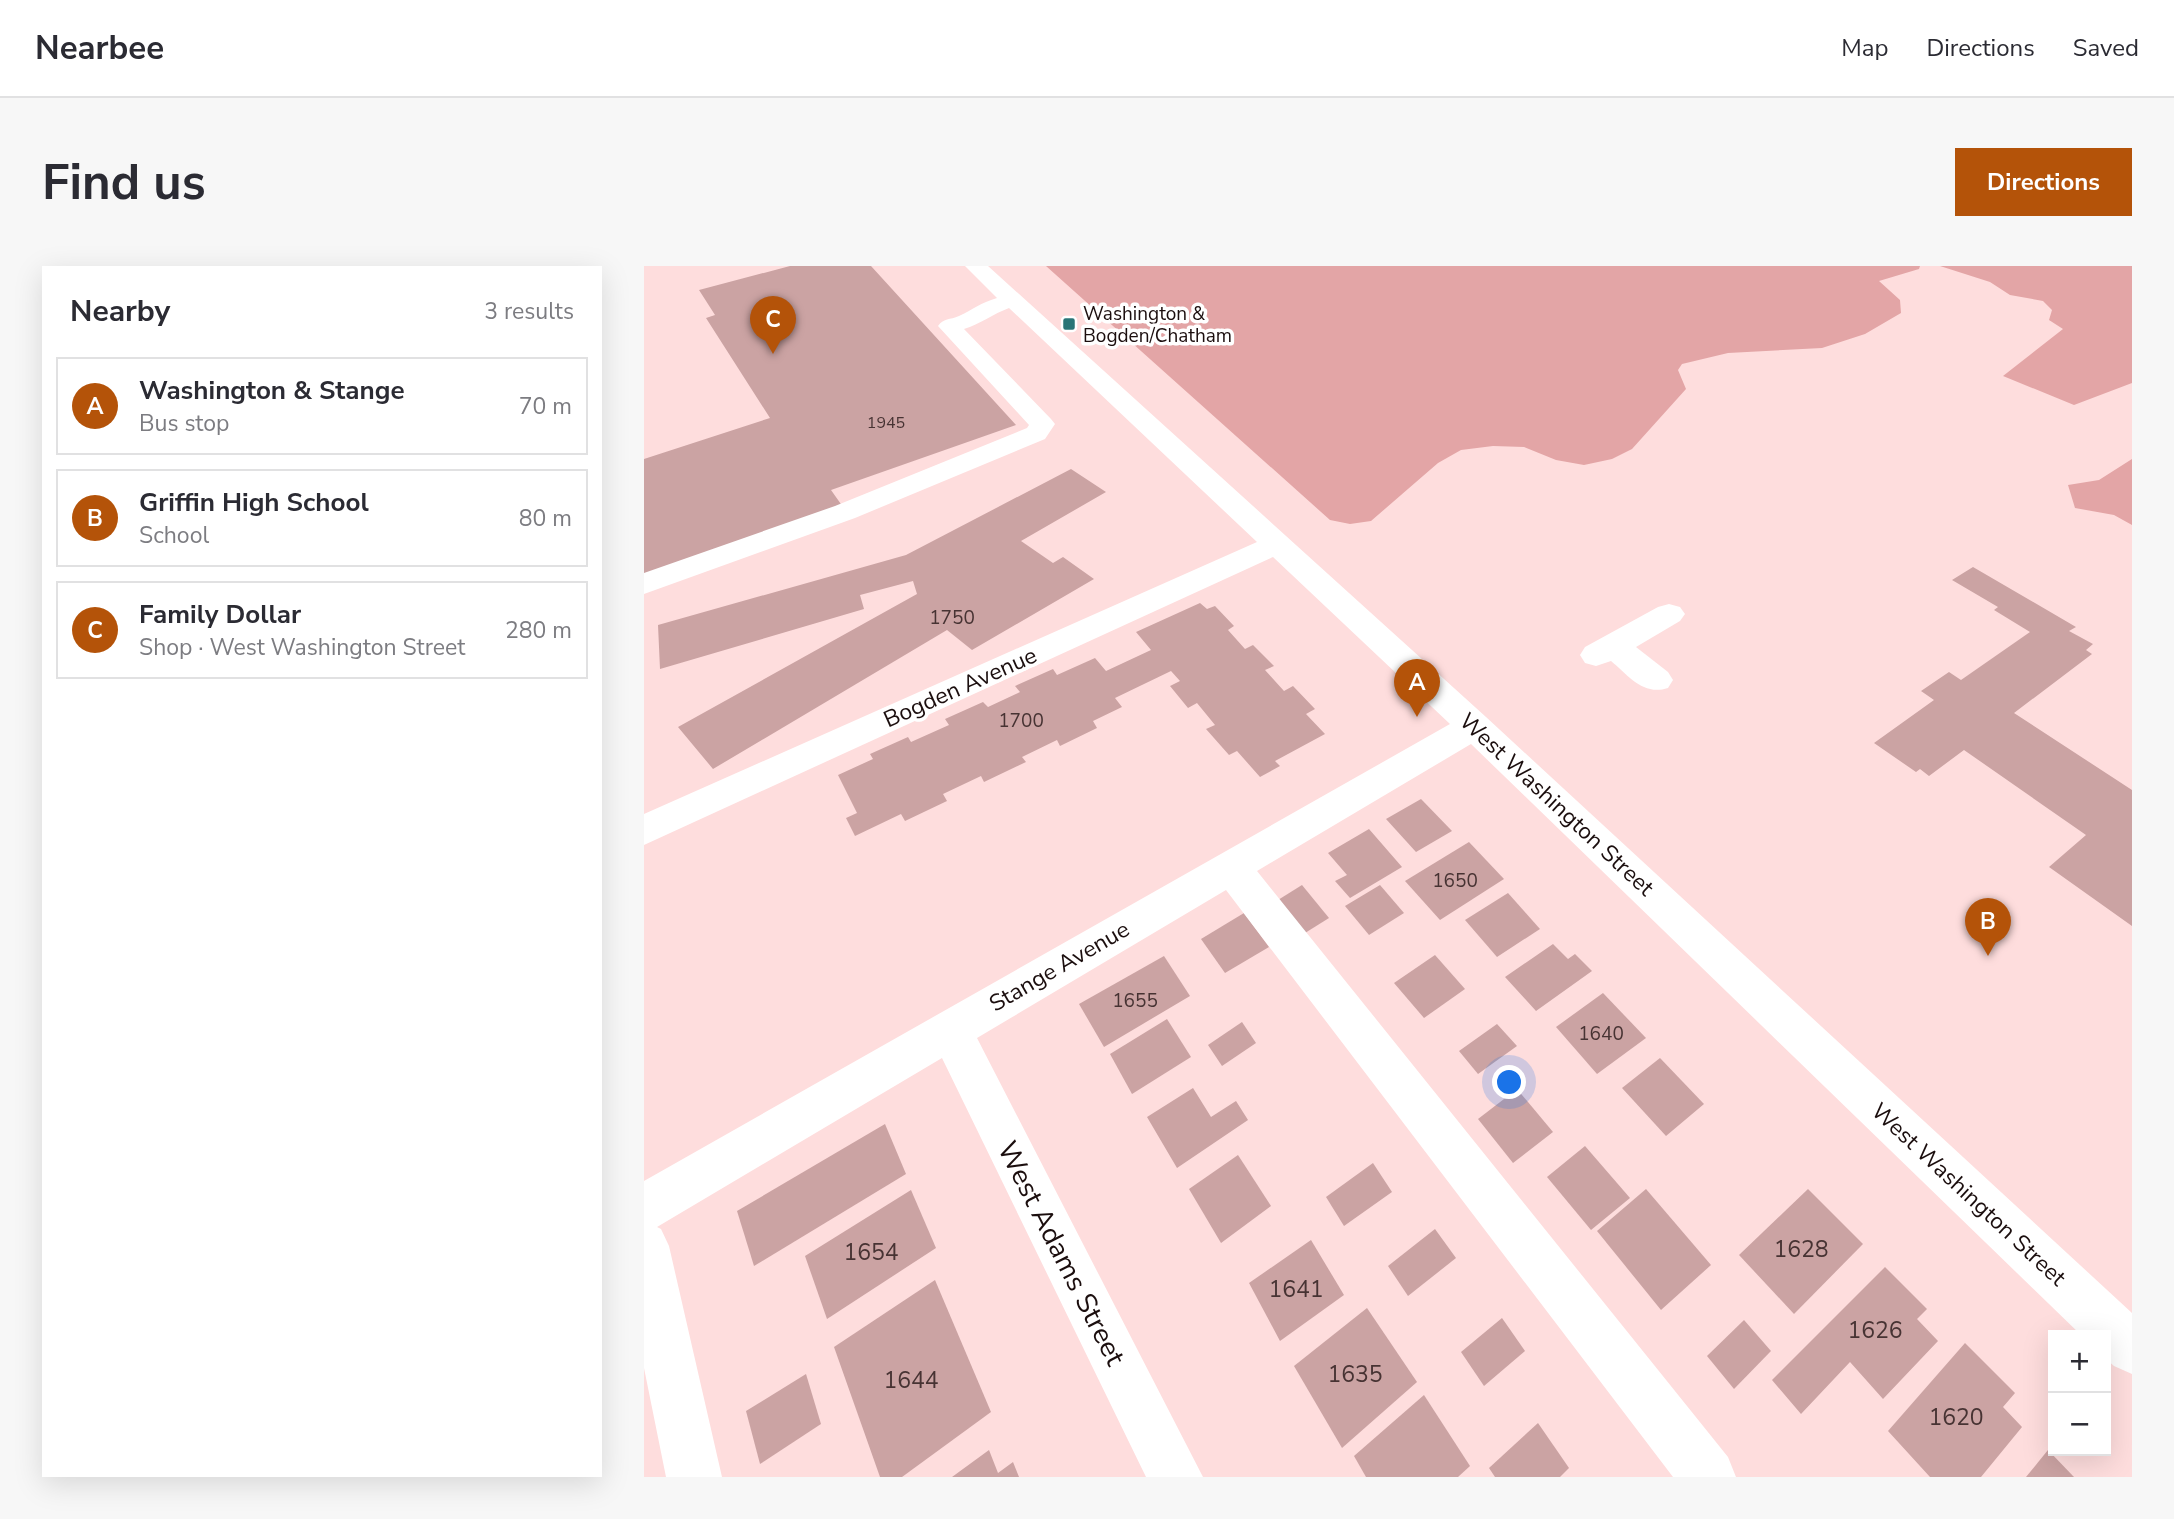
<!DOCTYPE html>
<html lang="en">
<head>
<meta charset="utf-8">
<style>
	body { margin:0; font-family:"Nunito Sans",sans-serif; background:#f7f7f7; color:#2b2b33 }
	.controls { position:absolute; right:21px; bottom:21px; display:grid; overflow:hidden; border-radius:0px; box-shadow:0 7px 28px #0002 }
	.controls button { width:63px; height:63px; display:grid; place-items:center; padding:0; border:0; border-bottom:2px solid #e1e1e2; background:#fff; color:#2b2b33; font:35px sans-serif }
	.you { position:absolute; left:866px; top:817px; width:24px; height:24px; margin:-18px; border:5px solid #fff; border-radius:50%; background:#1a73e8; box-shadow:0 0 0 10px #1a73e833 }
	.badge { display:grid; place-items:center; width:46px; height:46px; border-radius:50%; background:#b45309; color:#fff; font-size:23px; font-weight:700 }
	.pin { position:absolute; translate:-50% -58px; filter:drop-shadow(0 2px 4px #0008) }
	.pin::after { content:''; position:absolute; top:37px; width:24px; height:21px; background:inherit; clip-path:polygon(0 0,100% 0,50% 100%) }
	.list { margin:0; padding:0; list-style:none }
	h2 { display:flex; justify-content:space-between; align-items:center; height:91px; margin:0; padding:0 28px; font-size:30px }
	h2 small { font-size:23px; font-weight:400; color:#7c7c81 }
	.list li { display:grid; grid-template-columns:46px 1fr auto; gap:21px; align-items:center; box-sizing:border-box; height:98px; margin:0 14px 14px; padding:0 14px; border:2px solid #e1e1e2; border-radius:0px }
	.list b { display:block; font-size:26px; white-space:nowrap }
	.list p { margin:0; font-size:23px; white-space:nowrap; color:#7c7c81 }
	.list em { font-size:23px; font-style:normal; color:#7c7c81 }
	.map { position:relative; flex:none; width:1488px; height:1211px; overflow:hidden; border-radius:0px }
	header { display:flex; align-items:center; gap:42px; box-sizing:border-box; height:98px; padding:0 35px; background:#fff; border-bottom:2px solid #e1e1e2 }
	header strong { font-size:33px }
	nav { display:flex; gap:38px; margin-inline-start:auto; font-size:24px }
	.intro { display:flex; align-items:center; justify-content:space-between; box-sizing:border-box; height:168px; padding:0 42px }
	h1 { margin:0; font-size:49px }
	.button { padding:18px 32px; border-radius:0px; background:#b45309; color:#fff; font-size:24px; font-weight:700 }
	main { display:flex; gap:42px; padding:0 42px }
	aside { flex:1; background:#fff; border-radius:0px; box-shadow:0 7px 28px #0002 }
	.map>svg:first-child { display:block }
	.green { fill:#e3a5a6 }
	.building { fill:#cba3a3 }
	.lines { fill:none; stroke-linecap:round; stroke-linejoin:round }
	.minor { fill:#fff; fill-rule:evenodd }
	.poi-dot { fill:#297476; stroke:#fff; stroke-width:2.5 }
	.labels { text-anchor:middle; stroke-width:7; stroke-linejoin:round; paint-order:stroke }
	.far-number-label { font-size:16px; fill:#473333 }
	.far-poi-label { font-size:19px; fill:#1b0e0e; stroke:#fff; text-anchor:start }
	.number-label { font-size:19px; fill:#473333 }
	.street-label { font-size:23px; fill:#1b0e0e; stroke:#fff }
	.near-number-label { font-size:23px; fill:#473333 }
	.near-street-label { font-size:28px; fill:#1b0e0e; stroke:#fff }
</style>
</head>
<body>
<header>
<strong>Nearbee</strong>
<nav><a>Map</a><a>Directions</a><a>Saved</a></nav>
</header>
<div class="intro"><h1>Find us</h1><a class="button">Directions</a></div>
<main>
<aside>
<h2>Nearby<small>3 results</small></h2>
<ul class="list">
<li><span class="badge">A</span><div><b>Washington &amp; Stange</b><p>Bus stop</p></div><em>70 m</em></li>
<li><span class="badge">B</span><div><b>Griffin High School</b><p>School</p></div><em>80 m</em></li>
<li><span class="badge">C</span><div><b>Family Dollar</b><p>Shop · West Washington Street</p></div><em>280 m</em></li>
</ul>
</aside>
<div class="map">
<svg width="1488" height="1211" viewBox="0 0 1488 1211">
	<rect width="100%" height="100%" fill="#fedddd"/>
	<!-- green -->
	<g class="green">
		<path d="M 402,0 L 1276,0 L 1275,3 L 1235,15 L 1256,34 L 1257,47 L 1221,68 L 1178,82 L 1084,87 L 1038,98 L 1034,104 L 1042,123 L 988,183 L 968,193 L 940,199 L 912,194 L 880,181 L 849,180 L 817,184 L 794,197 L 727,255 L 706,258 L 686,254 Z"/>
		<path d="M 1296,0 L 1488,0 L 1488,117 L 1430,139 L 1359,110 L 1419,63 L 1405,54 L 1408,44 L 1399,35 L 1366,29 L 1346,16 Z"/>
		<path d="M 1488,193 L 1488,259 L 1470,249 L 1431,242 L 1424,219 L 1455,214 Z"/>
	</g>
	<!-- building -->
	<g class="building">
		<path d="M 146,0 L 227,0 L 372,159 L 187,224 L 199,241 L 0,310 L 0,193 L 126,152 L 62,52 L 71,49 L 55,24 Z"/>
		<path d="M 427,203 L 462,226 L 377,275 L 409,297 L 419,291 L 450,313 L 328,384 L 303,364 L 69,503 L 34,461 L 273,328 L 269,315 L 216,329 L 220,343 L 16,403 L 14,359 L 262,289 Z"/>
		<path d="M 1329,301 L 1432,361 L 1425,365 L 1449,378 L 1442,384 L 1448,388 L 1370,447 L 1488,524 L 1488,660 L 1405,601 L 1442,569 L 1320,484 L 1285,510 L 1276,503 L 1272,506 L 1230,477 L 1290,434 L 1277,425 L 1305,406 L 1317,414 L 1386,366 L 1350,344 L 1354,341 L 1308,314 Z"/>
		<path d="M 556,337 L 563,343 L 571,340 L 590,360 L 584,364 L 601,383 L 609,379 L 630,400 L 621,404 L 640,425 L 649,420 L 671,443 L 662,448 L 681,468 L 631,495 L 636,500 L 616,511 L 593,485 L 585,489 L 562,463 L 571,459 L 553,437 L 544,442 L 526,420 L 536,415 L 527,405 L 471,432 L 478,441 L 449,455 L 453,462 L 416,480 L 413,474 L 378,491 L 382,496 L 340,516 L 337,510 L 299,528 L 303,535 L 261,555 L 257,548 L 211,570 L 202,552 L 213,547 L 194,509 L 229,493 L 226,488 L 264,471 L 267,476 L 305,459 L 301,453 L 339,436 L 344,441 L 376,426 L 371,420 L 409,403 L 413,409 L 451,392 L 462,405 L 507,384 L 492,366 Z"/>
		<path d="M 777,533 L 808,565 L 772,586 L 742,553 Z"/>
		<path d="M 725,563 L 758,601 L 706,632 L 691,615 L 703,609 L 684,587 Z"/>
		<path d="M 825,576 L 860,613 L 796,654 L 761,615 Z"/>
		<path d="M 658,619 L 685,652 L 661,667 L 634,634 Z"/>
		<path d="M 736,619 L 760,647 L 725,669 L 701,640 Z"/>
		<path d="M 864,627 L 896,663 L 853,691 L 821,654 Z"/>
		<path d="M 600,647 L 625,681 L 581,707 L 557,673 Z"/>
		<path d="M 909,678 L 924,693 L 931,688 L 948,705 L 892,745 L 861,711 Z"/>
		<path d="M 791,689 L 821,723 L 780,752 L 750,717 Z"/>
		<path d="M 520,690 L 546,730 L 460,781 L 435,738 Z"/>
		<path d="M 959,727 L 1002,772 L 953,808 L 912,761 Z"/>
		<path d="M 523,753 L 547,791 L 488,828 L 466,788 Z"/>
		<path d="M 598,756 L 612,777 L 578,800 L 564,779 Z"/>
		<path d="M 853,758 L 873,780 L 834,808 L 815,785 Z"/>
		<path d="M 1016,792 L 1060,838 L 1022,870 L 978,822 Z"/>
		<path d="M 549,822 L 567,851 L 592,835 L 604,854 L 533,902 L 503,851 Z"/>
		<path d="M 873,823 L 909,866 L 869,897 L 834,853 Z"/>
		<path d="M 241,858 L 262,908 L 110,1000 L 93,945 Z"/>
		<path d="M 941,880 L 986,932 L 947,964 L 903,911 Z"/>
		<path d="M 594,889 L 627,940 L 577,977 L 545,923 Z"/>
		<path d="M 729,897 L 748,926 L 700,960 L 682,931 Z"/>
		<path d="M 1002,923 L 1067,999 L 1017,1044 L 953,965 Z"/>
		<path d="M 1164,923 L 1219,978 L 1150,1048 L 1095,989 Z"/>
		<path d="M 267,924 L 292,982 L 183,1053 L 161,990 Z"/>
		<path d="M 791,963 L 812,992 L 764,1030 L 744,1000 Z"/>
		<path d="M 667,974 L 700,1029 L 636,1075 L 605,1017 Z"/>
		<path d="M 1241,1001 L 1283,1043 L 1273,1053 L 1294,1075 L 1239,1133 L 1206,1096 L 1157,1148 L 1128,1114 Z"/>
		<path d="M 291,1014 L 347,1146 L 258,1211 L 236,1211 L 190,1081 Z"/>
		<path d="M 723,1042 L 773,1116 L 698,1182 L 650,1100 Z"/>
		<path d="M 858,1052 L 881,1085 L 840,1120 L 817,1086 Z"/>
		<path d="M 1100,1054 L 1127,1085 L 1090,1123 L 1063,1090 Z"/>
		<path d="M 1321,1077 L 1371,1127 L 1359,1141 L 1378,1161 L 1337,1211 L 1286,1211 L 1244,1165 Z"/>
		<path d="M 162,1108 L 177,1158 L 116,1198 L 102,1145 Z"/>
		<path d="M 780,1129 L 826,1200 L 814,1211 L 722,1211 L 710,1190 Z"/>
		<path d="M 894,1157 L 925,1202 L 916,1211 L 851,1211 L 845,1202 Z"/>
		<path d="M 345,1184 L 354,1207 L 369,1196 L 375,1211 L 308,1211 Z"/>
		<path d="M 1404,1184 L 1430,1211 L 1382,1211 Z"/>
	</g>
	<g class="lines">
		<!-- minor -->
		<g class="minor">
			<path d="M 321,0 L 344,0 L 842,451 L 1488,1047 L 1488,1108 L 1470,1100 L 1462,1093 L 1462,1069 L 1437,1069 L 827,478 L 613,605 L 1084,1191 L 1092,1211 L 1029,1211 L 582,624 L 333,772 L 559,1211 L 502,1211 L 298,792 L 13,961 L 17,963 L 25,980 L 78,1211 L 22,1211 L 0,1102 L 0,915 L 806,458 L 629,291 L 0,579 L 0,548 L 613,276 L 365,42 C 349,48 336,58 320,63 L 407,153 L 411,158 L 401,173 L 211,252 L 0,328 L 0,307 L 191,240 L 383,162 L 385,159 L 294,60 C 299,52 306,54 315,50 C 330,43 336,37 353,32 Z"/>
			<path d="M 1025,338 L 1036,341 L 1041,348 L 1036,355 L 992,381 L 1024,406 L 1029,414 L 1024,422 C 999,430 985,410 967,395 L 952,400 L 941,397 L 936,389 L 941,381 L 1014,341 Z"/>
		</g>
	</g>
	<!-- markers -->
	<rect class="poi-dot" x="418" y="51" width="14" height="14" rx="3.5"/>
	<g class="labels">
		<!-- far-number labels -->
		<g class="far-number-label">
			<text x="242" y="162">1945</text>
		</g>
		<!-- far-poi labels -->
		<g class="far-poi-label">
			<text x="439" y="54">Washington &amp;<tspan x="439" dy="22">Bogden/Chatham</tspan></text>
		</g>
		<!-- number labels -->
		<g class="number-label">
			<text x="308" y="358">1750</text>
			<text x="377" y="461">1700</text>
			<text x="811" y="621">1650</text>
			<text x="491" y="741">1655</text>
			<text x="957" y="774">1640</text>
		</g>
		<!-- street labels -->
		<g class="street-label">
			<text transform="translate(316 421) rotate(-24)" y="8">Bogden Avenue</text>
			<text transform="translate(913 538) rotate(43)" y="8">West Washington Street</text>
			<text transform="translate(415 700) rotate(-30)" y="8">Stange Avenue</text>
			<text transform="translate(1325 928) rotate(43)" y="8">West Washington Street</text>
		</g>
		<!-- near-number labels -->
		<g class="near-number-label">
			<text x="1157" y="991">1628</text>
			<text x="227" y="994">1654</text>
			<text x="652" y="1031">1641</text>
			<text x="1231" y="1072">1626</text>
			<text x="711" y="1116">1635</text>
			<text x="267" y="1122">1644</text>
			<text x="1312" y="1159">1620</text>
		</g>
		<!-- near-street labels -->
		<g class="near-street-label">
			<text transform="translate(418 987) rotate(63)" y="10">West Adams Street</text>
		</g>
	</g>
</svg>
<div class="controls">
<button>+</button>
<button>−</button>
</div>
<div class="you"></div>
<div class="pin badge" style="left:773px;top:451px">A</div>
<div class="pin badge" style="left:1344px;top:690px">B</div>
<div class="pin badge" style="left:129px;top:88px">C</div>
</div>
</main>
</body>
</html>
